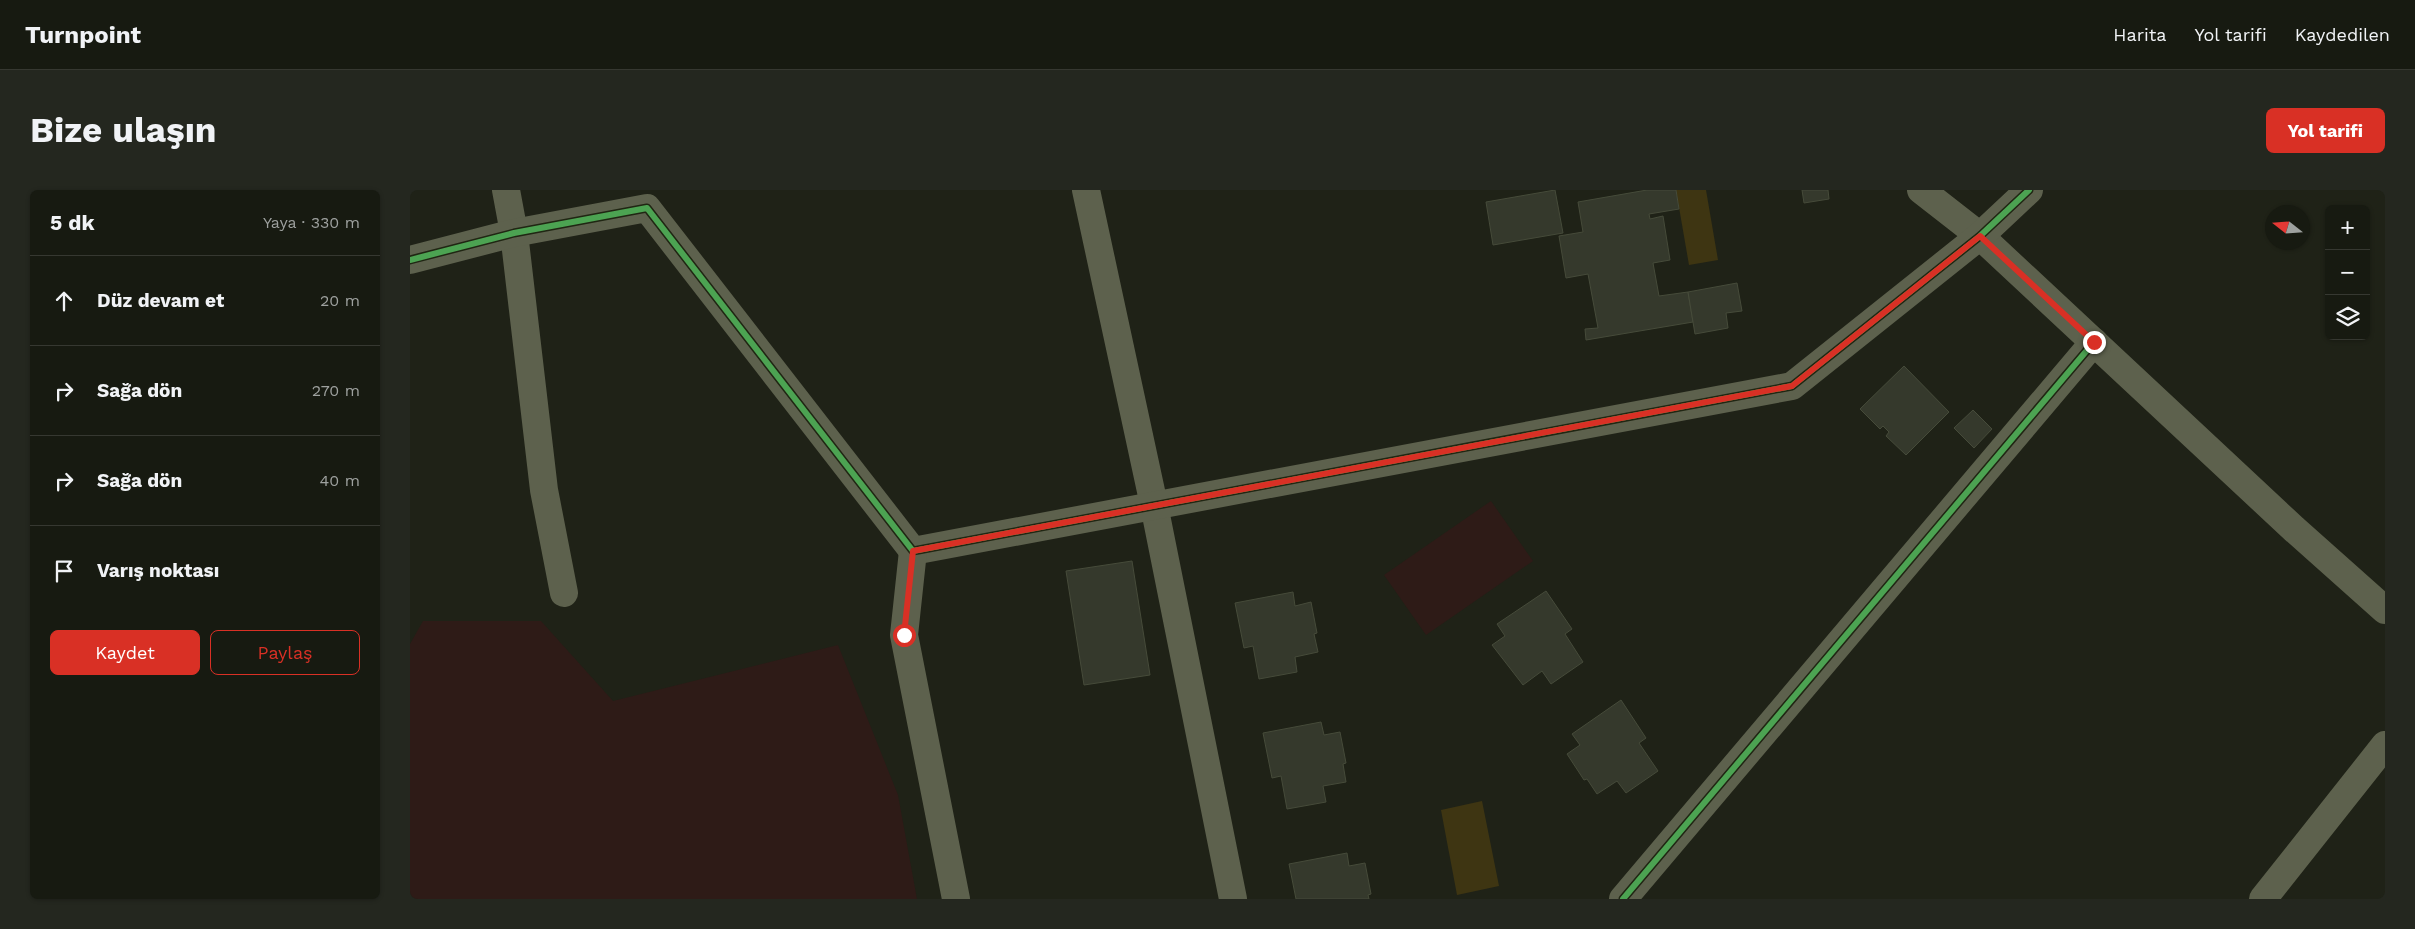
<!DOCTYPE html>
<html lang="tr">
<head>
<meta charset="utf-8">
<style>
	body { margin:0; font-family:"Work Sans",sans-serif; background:#24271f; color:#f1f3f6 }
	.controls { position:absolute; right:15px; top:15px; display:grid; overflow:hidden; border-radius:8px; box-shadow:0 1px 4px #0004 }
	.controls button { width:45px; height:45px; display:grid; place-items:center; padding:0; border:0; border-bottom:1px solid #363831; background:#171a11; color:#f1f3f6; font:25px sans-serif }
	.compass { position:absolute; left:1855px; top:15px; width:45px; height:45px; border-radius:50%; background:#171a11; box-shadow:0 1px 4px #0004; rotate:287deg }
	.stop { position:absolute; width:15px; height:15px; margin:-11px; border:4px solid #d93025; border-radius:50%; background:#fff }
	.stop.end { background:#d93025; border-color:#fff; box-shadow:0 1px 5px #0008 }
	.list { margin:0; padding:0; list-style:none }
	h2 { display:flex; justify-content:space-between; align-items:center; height:65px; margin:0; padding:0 20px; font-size:21px }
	h2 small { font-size:16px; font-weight:400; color:#9ea19f }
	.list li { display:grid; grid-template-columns:32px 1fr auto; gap:15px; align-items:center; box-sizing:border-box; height:90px; padding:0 20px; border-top:1px solid #363831 }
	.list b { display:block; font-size:19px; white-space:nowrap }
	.list em { font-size:16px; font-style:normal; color:#9ea19f }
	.actions { display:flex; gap:10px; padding:15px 20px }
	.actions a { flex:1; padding:11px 0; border:1px solid #d93025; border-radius:8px; text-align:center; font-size:18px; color:#d93025 }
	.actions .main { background:#d93025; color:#fff }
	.icon { flex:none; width:28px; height:28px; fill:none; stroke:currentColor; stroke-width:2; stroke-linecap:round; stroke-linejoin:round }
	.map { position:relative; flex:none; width:1975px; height:709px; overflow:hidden; border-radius:8px }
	header { display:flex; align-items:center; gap:30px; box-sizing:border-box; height:70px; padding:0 25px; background:#171a11; border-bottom:1px solid #363831 }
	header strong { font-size:24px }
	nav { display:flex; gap:28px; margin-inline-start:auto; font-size:18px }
	.intro { display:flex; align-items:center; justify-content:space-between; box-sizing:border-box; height:120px; padding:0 30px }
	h1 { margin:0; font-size:35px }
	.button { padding:12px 22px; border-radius:8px; background:#d93025; color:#fff; font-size:18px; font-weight:700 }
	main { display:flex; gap:30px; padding:0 30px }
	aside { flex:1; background:#171a11; border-radius:8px; box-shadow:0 1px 4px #0004 }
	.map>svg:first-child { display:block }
	.green { fill:#2e1b17 }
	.water { fill:#3e3512 }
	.building { fill:#35392c; stroke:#464b3a }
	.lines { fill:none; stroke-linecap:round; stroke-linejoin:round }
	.minor { stroke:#5d614d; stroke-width:28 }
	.cycleway-casing { stroke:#202613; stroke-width:9 }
	.cycleway { stroke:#4ca352; stroke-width:6 }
	.route { stroke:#d93025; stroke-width:6 }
</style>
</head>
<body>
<header>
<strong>Turnpoint</strong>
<nav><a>Harita</a><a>Yol tarifi</a><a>Kaydedilen</a></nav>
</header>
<div class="intro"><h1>Bize ulaşın</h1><a class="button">Yol tarifi</a></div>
<main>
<aside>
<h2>5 dk<small>Yaya · 330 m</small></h2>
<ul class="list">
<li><svg class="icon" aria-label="ahead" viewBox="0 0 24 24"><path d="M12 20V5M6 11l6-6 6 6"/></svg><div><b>Düz devam et</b></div><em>20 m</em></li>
<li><svg class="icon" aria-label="right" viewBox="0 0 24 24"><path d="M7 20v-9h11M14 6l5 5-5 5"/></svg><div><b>Sağa dön</b></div><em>270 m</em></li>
<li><svg class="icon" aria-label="right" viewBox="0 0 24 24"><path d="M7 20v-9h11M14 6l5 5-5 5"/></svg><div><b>Sağa dön</b></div><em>40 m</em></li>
<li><svg class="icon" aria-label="arrive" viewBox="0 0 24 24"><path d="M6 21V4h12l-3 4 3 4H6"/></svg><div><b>Varış noktası</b></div></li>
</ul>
<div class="actions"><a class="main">Kaydet</a><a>Paylaş</a></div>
</aside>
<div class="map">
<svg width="1975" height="709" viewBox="0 0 1975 709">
	<rect width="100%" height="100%" fill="#1f2217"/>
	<!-- green -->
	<g class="green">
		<path d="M 1081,311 L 1123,371 L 1016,445 L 974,385 Z"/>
		<path d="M 13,431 L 131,431 L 203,511 L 428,455 L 488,605 L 507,709 L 0,709 L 0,454 Z"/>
	</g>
	<!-- water -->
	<g class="water">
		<path d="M 1266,0 L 1296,0 L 1308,70 L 1279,75 Z"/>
		<path d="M 1072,611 L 1089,696 L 1047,705 L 1031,620 Z"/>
	</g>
	<!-- building -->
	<g class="building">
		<path d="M 1145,0 L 1153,43 L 1083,55 L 1076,12 Z"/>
		<path d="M 1237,0 L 1266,0 L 1269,19 L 1239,24 L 1240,29 L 1253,26 L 1260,70 L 1243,73 L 1249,106 L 1278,102 L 1283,132 L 1176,150 L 1175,139 L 1188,138 L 1178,84 L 1156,88 L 1149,46 L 1173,42 L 1168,12 Z"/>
		<path d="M 1392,0 L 1418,0 L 1419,9 L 1394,13 Z"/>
		<path d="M 1327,93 L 1332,121 L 1316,123 L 1318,138 L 1285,144 L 1278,102 Z"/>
		<path d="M 1494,176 L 1539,222 L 1496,265 L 1476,246 L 1479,242 L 1473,236 L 1470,239 L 1450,219 Z"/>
		<path d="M 1563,220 L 1582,239 L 1564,258 L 1544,238 Z"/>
		<path d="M 722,371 L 740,485 L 674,495 L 656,381 Z"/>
		<path d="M 1136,401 L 1162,439 L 1155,444 L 1173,472 L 1141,494 L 1132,481 L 1113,495 L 1082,455 L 1095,446 L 1087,434 Z"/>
		<path d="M 883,402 L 885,416 L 901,412 L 907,443 L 904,444 L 908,462 L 885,467 L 887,482 L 849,489 L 843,456 L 834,458 L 825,413 Z"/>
		<path d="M 1211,510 L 1236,548 L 1229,553 L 1248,581 L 1216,603 L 1207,591 L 1187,604 L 1177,589 L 1174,590 L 1157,564 L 1170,555 L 1162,544 Z"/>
		<path d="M 911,532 L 914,545 L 930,542 L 936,573 L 933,574 L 936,592 L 913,596 L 916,612 L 877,619 L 871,586 L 862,588 L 853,543 Z"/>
		<path d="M 937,663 L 939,676 L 955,673 L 961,704 L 958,705 L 959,709 L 886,709 L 879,674 Z"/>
	</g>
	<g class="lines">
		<!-- minor -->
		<g class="minor">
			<path d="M 96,0 L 104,43 L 134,300 L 154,403"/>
			<path d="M 676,0 L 744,315 L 823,709"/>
			<path d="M 1511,0 L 1570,46 L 1884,339 L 1975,420"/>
			<path d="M 0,70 L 104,43 L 237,18 L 503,361 L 1382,196 L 1570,46 L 1619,0"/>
			<path d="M 503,361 L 494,445 L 546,709"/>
			<path d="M 1213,709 L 1684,152"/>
			<path d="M 1853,709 L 1975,555"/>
		</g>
		<defs>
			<g id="cycleway">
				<path d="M 0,70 L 104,43 L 237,18 L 503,361 L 1382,196 L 1570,46 L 1619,0"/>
				<path d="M 1213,709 L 1684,152"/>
			</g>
		</defs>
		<!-- cycleway casing -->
		<use href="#cycleway" class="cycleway-casing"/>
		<!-- cycleway -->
		<use href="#cycleway" class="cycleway"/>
	</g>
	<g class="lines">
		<!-- route -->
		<path class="route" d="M 494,445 L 503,361 L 1382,196 L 1570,46 L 1684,152"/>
	</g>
</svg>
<div class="controls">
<button>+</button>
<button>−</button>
<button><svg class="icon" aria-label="layers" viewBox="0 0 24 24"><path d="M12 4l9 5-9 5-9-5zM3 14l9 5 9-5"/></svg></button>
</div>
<svg class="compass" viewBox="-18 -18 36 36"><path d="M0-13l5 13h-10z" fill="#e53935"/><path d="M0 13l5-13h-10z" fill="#9ea19f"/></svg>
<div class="stop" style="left:494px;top:445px"></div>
<div class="stop end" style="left:1684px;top:152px"></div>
</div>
</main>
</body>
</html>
